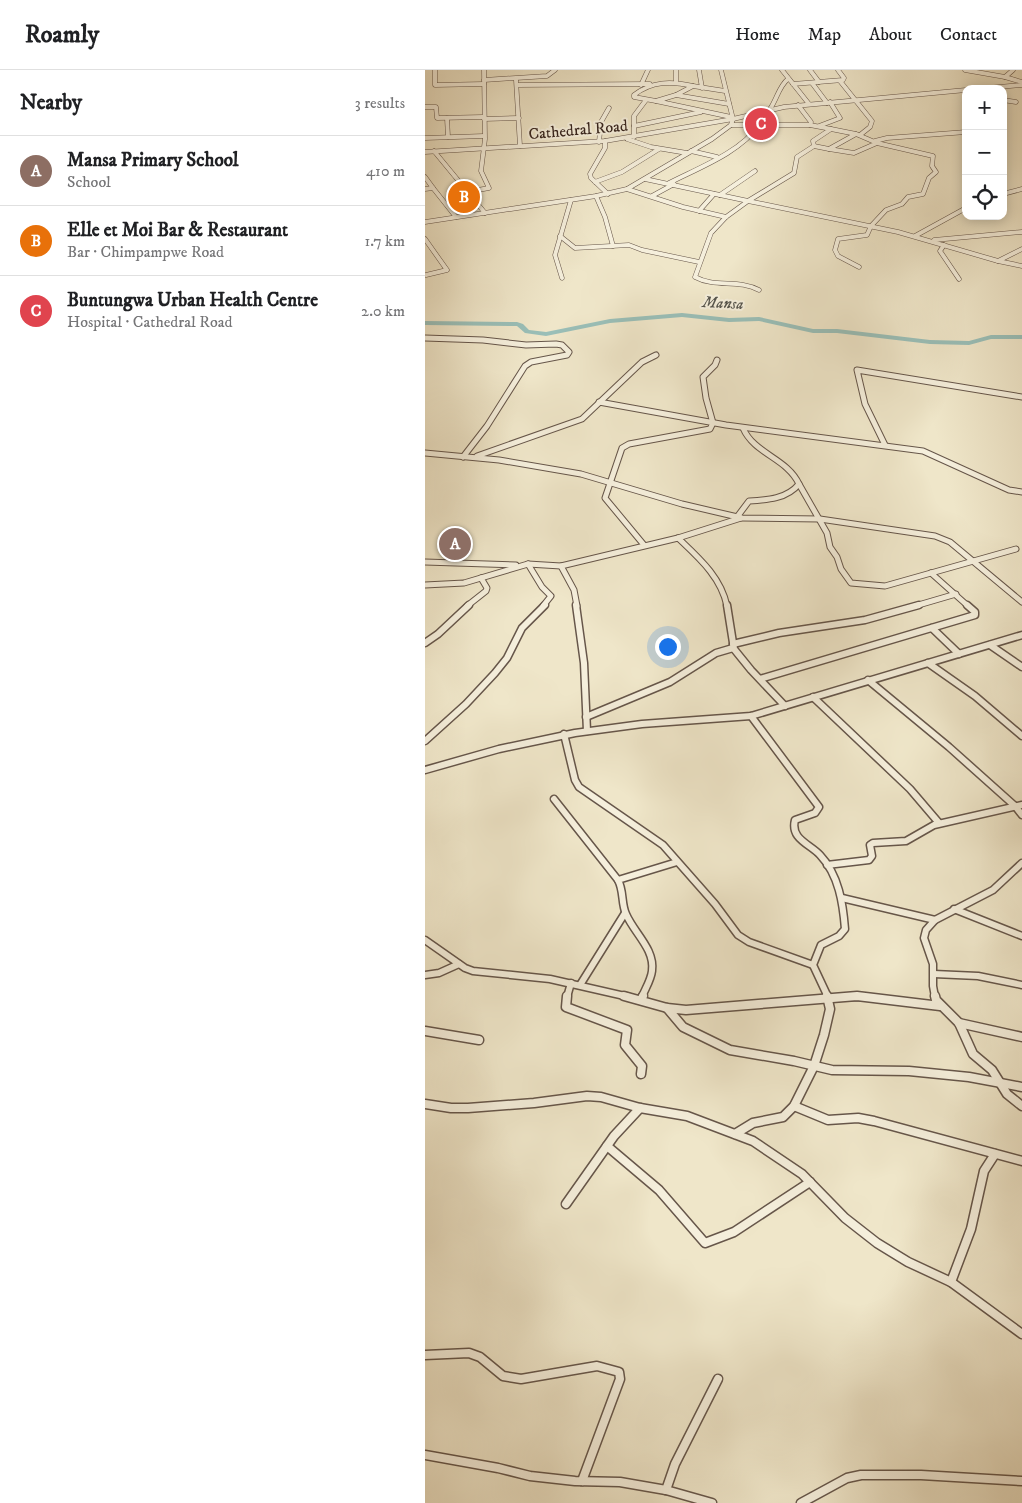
<!DOCTYPE html>
<html lang="en">
<head>
<meta charset="utf-8">
<style>
	body { margin:0; font-family:"IM FELL DW Pica",serif; background:#f6f6f6; color:#202124 }
	.controls { position:absolute; right:15px; top:15px; display:grid; overflow:hidden; border-radius:10px; box-shadow:0 2px 12px #0003 }
	.controls button { width:45px; height:45px; display:grid; place-items:center; padding:0; border:0; border-bottom:1px solid #e0e0e0; background:#fff; color:#202124; font:25px sans-serif }
	.you { position:absolute; left:242px; top:576px; width:18px; height:18px; margin:-12px; border:4px solid #fff; border-radius:50%; background:#1a73e8; box-shadow:0 0 0 8px #1a73e833 }
	.badge { display:grid; place-items:center; width:32px; height:32px; border-radius:50%; background:#8f2418; color:#fff; font-size:16px; font-weight:700 }
	.pin { position:absolute; translate:-50% -50%; border:2px solid #fff; box-shadow:0 1px 5px #0006 }
	.list { margin:0; padding:0; list-style:none }
	h2 { display:flex; justify-content:space-between; align-items:center; height:65px; margin:0; padding:0 20px; font-size:21px }
	h2 small { font-size:16px; font-weight:400; color:#757577 }
	.list li { display:grid; grid-template-columns:32px 1fr auto; gap:15px; align-items:center; box-sizing:border-box; height:70px; padding:0 20px; border-top:1px solid #e0e0e0 }
	.list b { display:block; font-size:19px; white-space:nowrap }
	.list p { margin:0; font-size:16px; white-space:nowrap; color:#757577 }
	.list em { font-size:16px; font-style:normal; color:#757577 }
	.icon { flex:none; width:28px; height:28px; fill:none; stroke:currentColor; stroke-width:2; stroke-linecap:round; stroke-linejoin:round }
	.map { position:relative; flex:none; width:597px; height:1433px; overflow:hidden }
	header { display:flex; align-items:center; gap:30px; box-sizing:border-box; height:70px; padding:0 25px; background:#fff; border-bottom:1px solid #e0e0e0 }
	header strong { font-size:24px }
	nav { display:flex; gap:28px; margin-inline-start:auto; font-size:18px }
	main { display:flex }
	aside { flex:1; background:#fff }
	.map>svg:first-child { display:block }
	.lines { fill:none; stroke-linecap:round; stroke-linejoin:round }
	.river { fill:#9abfb8; fill-rule:evenodd }
	.minor-far3-casing { stroke:#66564a; stroke-width:5 }
	.minor-far2-casing { stroke:#66564a; stroke-width:7 }
	.minor-far1-casing { stroke:#66564a; stroke-width:9 }
	.minor-casing { stroke:#66564a; stroke-width:11 }
	.minor-far3 { stroke:#f5efdc; stroke-width:4 }
	.minor-far2 { stroke:#f5efdc; stroke-width:5 }
	.minor-far1 { stroke:#f5efdc; stroke-width:6 }
	.minor { stroke:#f5efdc; stroke-width:8 }
	.labels { text-anchor:middle; stroke-width:4; stroke-linejoin:round; paint-order:stroke }
	.far-street-label { font-size:16px; fill:#38261f; stroke:#f5efdc }
	.far-water-label { font-size:16px; font-style:italic; fill:#55544d; stroke:#f5efdc }
</style>
</head>
<body>
<header>
<strong>Roamly</strong>
<nav><a>Home</a><a>Map</a><a>About</a><a>Contact</a></nav>
</header>
<main>
<aside>
<h2>Nearby<small>3 results</small></h2>
<ul class="list">
<li><span class="badge" style="background:#8d6e63">A</span><div><b>Mansa Primary School</b><p>School</p></div><em>410 m</em></li>
<li><span class="badge" style="background:#e8710a">B</span><div><b>Elle et Moi Bar &amp; Restaurant</b><p>Bar · Chimpampwe Road</p></div><em>1.7 km</em></li>
<li><span class="badge" style="background:#e0444e">C</span><div><b>Buntungwa Urban Health Centre</b><p>Hospital · Cathedral Road</p></div><em>2.0 km</em></li>
</ul>
</aside>
<div class="map">
<svg width="597" height="1433" viewBox="0 0 597 1433">
	<rect width="100%" height="100%" fill="#efe6c9"/>
	<filter id="stains"><feTurbulence type="fractalNoise" baseFrequency=".004" numOctaves="4"/><feColorMatrix values="0 0 0 0 .2 0 0 0 0 .09 0 0 0 0 .02 0 0 0 .5 -.17"/></filter>
	<radialGradient id="worn" r=".72"><stop offset=".6" stop-color="#630" stop-opacity="0"/><stop offset="1" stop-color="#630" stop-opacity=".3"/></radialGradient>
	<g class="lines">
		<!-- river -->
		<path class="river" d="M 257,243 L 304,248 L 334,247 L 388,259 L 412,259 L 505,270 L 544,271 L 566,265 L 597,265 L 597,269 L 566,269 L 544,275 L 505,274 L 412,263 L 388,263 L 334,251 L 304,252 L 257,247 L 185,253 L 121,266 L 100,263 L 92,256 L 0,255 L 0,251 L 92,252 L 98,254 L 104,260 L 121,262 L 185,249 Z"/>
		<defs>
			<g id="minor-far3">
				<path d="M 10,0 L 10,15 L 59,14"/>
				<path d="M 251,0 L 251,12"/>
				<path d="M 274,0 L 277,18"/>
				<path d="M 357,0 L 384,34"/>
				<path d="M 385,0 L 394,12"/>
				<path d="M 540,0 L 580,7"/>
				<path d="M 588,0 L 580,7 L 597,12"/>
				<path d="M 59,10 L 122,6 L 130,0"/>
				<path d="M 91,10 L 95,76"/>
				<path d="M 415,11 L 447,51 L 445,57 L 435,65"/>
				<path d="M 387,13 L 402,33"/>
				<path d="M 368,14 L 418,10 L 419,8 L 413,0"/>
				<path d="M 92,15 L 225,14"/>
				<path d="M 216,15 L 223,0"/>
				<path d="M 553,19 L 597,15"/>
				<path d="M 251,25 L 268,16 L 300,21"/>
				<path d="M 578,30 L 591,32"/>
				<path d="M 231,31 L 209,27 L 209,25 C 227,11 246,11 268,16"/>
				<path d="M 304,34 L 251,25 L 231,31 L 306,47"/>
				<path d="M 373,35 L 386,52 L 385,55"/>
				<path d="M 0,37 L 11,37 L 12,48 L 58,47"/>
				<path d="M 345,39 C 352,29 354,16 363,9"/>
				<path d="M 22,48 L 23,67"/>
				<path d="M 59,49 L 94,48"/>
				<path d="M 209,56 L 276,42"/>
				<path d="M 394,56 L 415,48 L 405,32"/>
				<path d="M 209,67 L 209,46 L 221,30"/>
				<path d="M 0,68 L 59,66"/>
				<path d="M 202,69 L 226,77 L 262,83"/>
				<path d="M 180,71 L 180,78 L 165,104 L 166,108 L 183,124"/>
				<path d="M 450,71 L 462,68 L 541,62"/>
				<path d="M 174,72 L 176,52 L 184,38"/>
				<path d="M 389,76 L 404,79 L 431,64 L 406,59"/>
				<path d="M 404,79 L 429,83 L 452,73 L 431,64"/>
				<path d="M 9,81 L 60,143"/>
				<path d="M 266,81 L 292,87"/>
				<path d="M 0,82 L 180,71 L 308,49 L 359,37 L 541,20"/>
				<path d="M 0,107 L 8,118 L 0,119"/>
				<path d="M 220,109 L 323,131 L 369,103 L 372,87 L 389,76 L 388,71 L 406,59 L 385,55 L 306,55"/>
				<path d="M 170,112 L 197,102 L 234,79"/>
				<path d="M 244,113 C 271,99 316,82 333,56"/>
				<path d="M 8,118 L 31,147"/>
				<path d="M 202,119 L 258,137 L 301,147"/>
				<path d="M 42,122 L 64,118 L 56,101 L 60,69 L 59,0"/>
				<path d="M 578,124 L 597,119"/>
				<path d="M 295,125 L 330,101"/>
				<path d="M 171,126 L 180,147 L 188,176"/>
				<path d="M 227,126 L 249,114"/>
				<path d="M 274,141 L 289,124"/>
				<path d="M 0,152 L 171,126 L 202,119 L 287,69 L 306,55 L 308,49 L 296,0"/>
				<path d="M 135,166 L 150,178 L 204,175 L 217,180 L 274,192"/>
				<path d="M 490,166 L 541,138"/>
				<path d="M 0,169 L 22,200 L 1,205"/>
				<path d="M 509,170 L 597,162"/>
				<path d="M 519,175 L 515,181 L 534,209"/>
				<path d="M 573,191 L 597,179"/>
				<path d="M 434,197 L 413,186 L 410,180 L 413,169 L 442,165 L 446,156 L 461,140 L 477,134 L 483,127 L 498,124 L 504,108 L 511,102 L 507,96 L 508,86 L 452,73"/>
				<path d="M 137,208 L 130,185 L 146,130"/>
				<path d="M 334,220 C 314,209 290,218 270,207 L 286,163 L 301,147 L 323,131 L 473,162 L 573,191 L 597,196"/>
			</g>
			<g id="minor-far2">
				<path d="M 0,268 L 58,270 L 101,275 L 131,274 L 137,275 L 144,282 L 142,285 L 106,292 L 100,296 L 62,356 L 38,387"/>
				<path d="M 174,332 L 301,355 L 498,381 L 584,420 L 597,422"/>
				<path d="M 460,375 L 440,334 L 432,300 L 597,327"/>
				<path d="M 0,383 L 74,390 L 156,404 L 257,434 L 317,448 L 395,449 L 510,466 L 525,472 L 597,532"/>
				<path d="M 52,386 L 157,349 L 217,292 L 231,285"/>
				<path d="M 374,414 L 402,463 L 405,477 L 412,487 L 416,499 L 426,513 L 460,516 L 591,479"/>
				<path d="M 312,447 L 324,431 C 342,430 362,429 374,414 C 362,388 329,384 318,358"/>
				<path d="M 253,468 C 274,488 296,507 302,536"/>
				<path d="M 219,475 L 180,428 L 197,378 L 204,374 L 285,359 L 288,353 L 281,328 L 278,307 L 290,295 L 292,290"/>
				<path d="M 0,492 L 91,495"/>
				<path d="M 103,494 L 117,517 L 126,526 L 118,536"/>
				<path d="M 136,496 L 149,520 L 152,536"/>
				<path d="M 506,503 L 543,536"/>
				<path d="M 0,515 L 39,513 L 103,494 L 136,496 L 253,468 L 316,448"/>
				<path d="M 42,536 L 61,521 L 62,518 L 56,508"/>
				<path d="M 490,536 L 531,524"/>
			</g>
			<g id="minor-far1">
				<path d="M 151,535 L 159,593 L 162,661"/>
				<path d="M 302,535 L 309,579 L 326,600 L 360,636"/>
				<path d="M 507,558 L 534,584"/>
				<path d="M 0,573 L 13,564 L 44,535"/>
				<path d="M 308,574 L 354,563 L 440,550 L 494,535"/>
				<path d="M 565,575 L 597,597"/>
				<path d="M 503,593 L 550,626 L 597,666"/>
				<path d="M 335,609 L 550,545 L 550,542 L 542,535"/>
				<path d="M 443,610 L 524,677 L 590,736 L 597,745"/>
				<path d="M 388,627 L 485,719 L 514,753"/>
				<path d="M 326,646 L 394,737 L 390,743 L 370,750 C 365,769 385,774 395,785 C 414,805 418,834 420,859 L 414,866 L 396,875 L 388,895 L 403,927"/>
				<path d="M 161,647 L 245,612 L 291,583 L 308,578"/>
				<path d="M 139,664 L 150,710 L 154,717 L 238,775 L 290,834 L 313,865 L 324,872 L 388,895"/>
				<path d="M 0,671 L 41,634 L 70,603 L 82,588 L 97,558 L 120,535"/>
				<path d="M 0,700 L 74,679 L 150,663 L 217,654 L 326,646 L 597,565"/>
				<path d="M 129,729 L 193,810"/>
				<path d="M 402,795 L 444,790 L 447,786 L 445,775 L 448,773 L 481,771 L 509,755 L 597,735"/>
				<path d="M 417,828 L 510,850"/>
				<path d="M 529,839 L 597,866"/>
				<path d="M 0,870 L 40,898 L 48,901 L 125,909 L 204,927"/>
				<path d="M 509,904 L 553,906 L 597,915"/>
				<path d="M 0,905 L 14,903 L 34,894"/>
				<path d="M 155,915 L 200,843"/>
				<path d="M 142,927 L 146,913"/>
				<path d="M 217,927 C 220,919 226,910 227,901 C 230,879 209,863 201,844 C 196,833 199,821 193,810 L 252,792"/>
				<path d="M 420,927 L 440,927"/>
				<path d="M 510,927 L 508,916 L 508,894 L 499,868 L 501,860 L 510,850 L 568,820 L 597,793"/>
			</g>
			<g id="minor">
				<path d="M 142,926 L 141,937 L 202,960 L 200,975 L 217,996 L 216,1004"/>
				<path d="M 199,926 L 242,938 L 261,940 L 432,926 L 515,936"/>
				<path d="M 510,926 L 511,930 L 534,953 L 548,984 L 567,1000 L 582,1024 L 597,1036"/>
				<path d="M 216,930 L 218,926"/>
				<path d="M 242,938 L 258,957 L 305,980 L 369,991 L 407,1000 L 484,1001 L 544,1007 L 597,1017"/>
				<path d="M 534,953 L 597,967"/>
				<path d="M 0,961 L 54,970"/>
				<path d="M 0,1034 L 26,1038 L 43,1038 L 109,1033 L 162,1026 L 176,1027 L 215,1038 L 262,1046 L 328,1071 L 377,1104 L 420,1148 L 452,1173 L 483,1192 L 526,1212 L 597,1264"/>
				<path d="M 369,1036 L 403,1050 L 433,1048 L 449,1051 L 597,1091"/>
				<path d="M 310,1064 L 328,1053 L 358,1047 L 369,1036 L 389,996 L 399,965 L 405,939 L 402,926"/>
				<path d="M 182,1076 L 234,1120 L 280,1173 L 309,1162 L 385,1112"/>
				<path d="M 141,1134 L 189,1066 L 215,1038"/>
				<path d="M 526,1212 L 546,1159 L 559,1101 L 570,1084"/>
				<path d="M 0,1285 L 44,1283 L 55,1287 L 78,1306 L 96,1309 L 172,1296 L 194,1302 L 195,1309 L 157,1411"/>
				<path d="M 0,1385 L 73,1398 L 105,1406 L 150,1411 L 195,1412 L 241,1420 L 287,1433"/>
				<path d="M 241,1420 L 250,1394 L 293,1309"/>
				<path d="M 376,1433 L 422,1408 L 436,1405 L 496,1405 L 597,1411"/>
			</g>
		</defs>
		<!-- minor-far3 casing -->
		<use href="#minor-far3" class="minor-far3-casing"/>
		<!-- minor-far2 casing -->
		<use href="#minor-far2" class="minor-far2-casing"/>
		<!-- minor-far1 casing -->
		<use href="#minor-far1" class="minor-far1-casing"/>
		<!-- minor casing -->
		<use href="#minor" class="minor-casing"/>
		<!-- minor-far3 -->
		<use href="#minor-far3" class="minor-far3"/>
		<!-- minor-far2 -->
		<use href="#minor-far2" class="minor-far2"/>
		<!-- minor-far1 -->
		<use href="#minor-far1" class="minor-far1"/>
		<!-- minor -->
		<use href="#minor" class="minor"/>
	</g>
	<g class="labels">
		<!-- far-street labels -->
		<g class="far-street-label">
			<text transform="translate(153 59) rotate(-5)" y="6">Cathedral Road</text>
		</g>
		<!-- far-water labels -->
		<g class="far-water-label">
			<text transform="translate(298 232) rotate(3)" y="6">Mansa</text>
		</g>
	</g>
	<rect width="100%" height="100%" filter="url(#stains)"/>
	<rect width="100%" height="100%" fill="url(#worn)"/>
</svg>
<div class="controls">
<button>+</button>
<button>−</button>
<button><svg class="icon" aria-label="locate" viewBox="0 0 24 24"><circle cx="12" cy="12" r="6"/><path d="M12 2v4M12 18v4M2 12h4M18 12h4"/></svg></button>
</div>
<div class="you"></div>
<div class="pin badge" style="left:30px;top:474px;background:#8d6e63">A</div>
<div class="pin badge" style="left:39px;top:127px;background:#e8710a">B</div>
<div class="pin badge" style="left:336px;top:54px;background:#e0444e">C</div>
</div>
</main>
</body>
</html>
